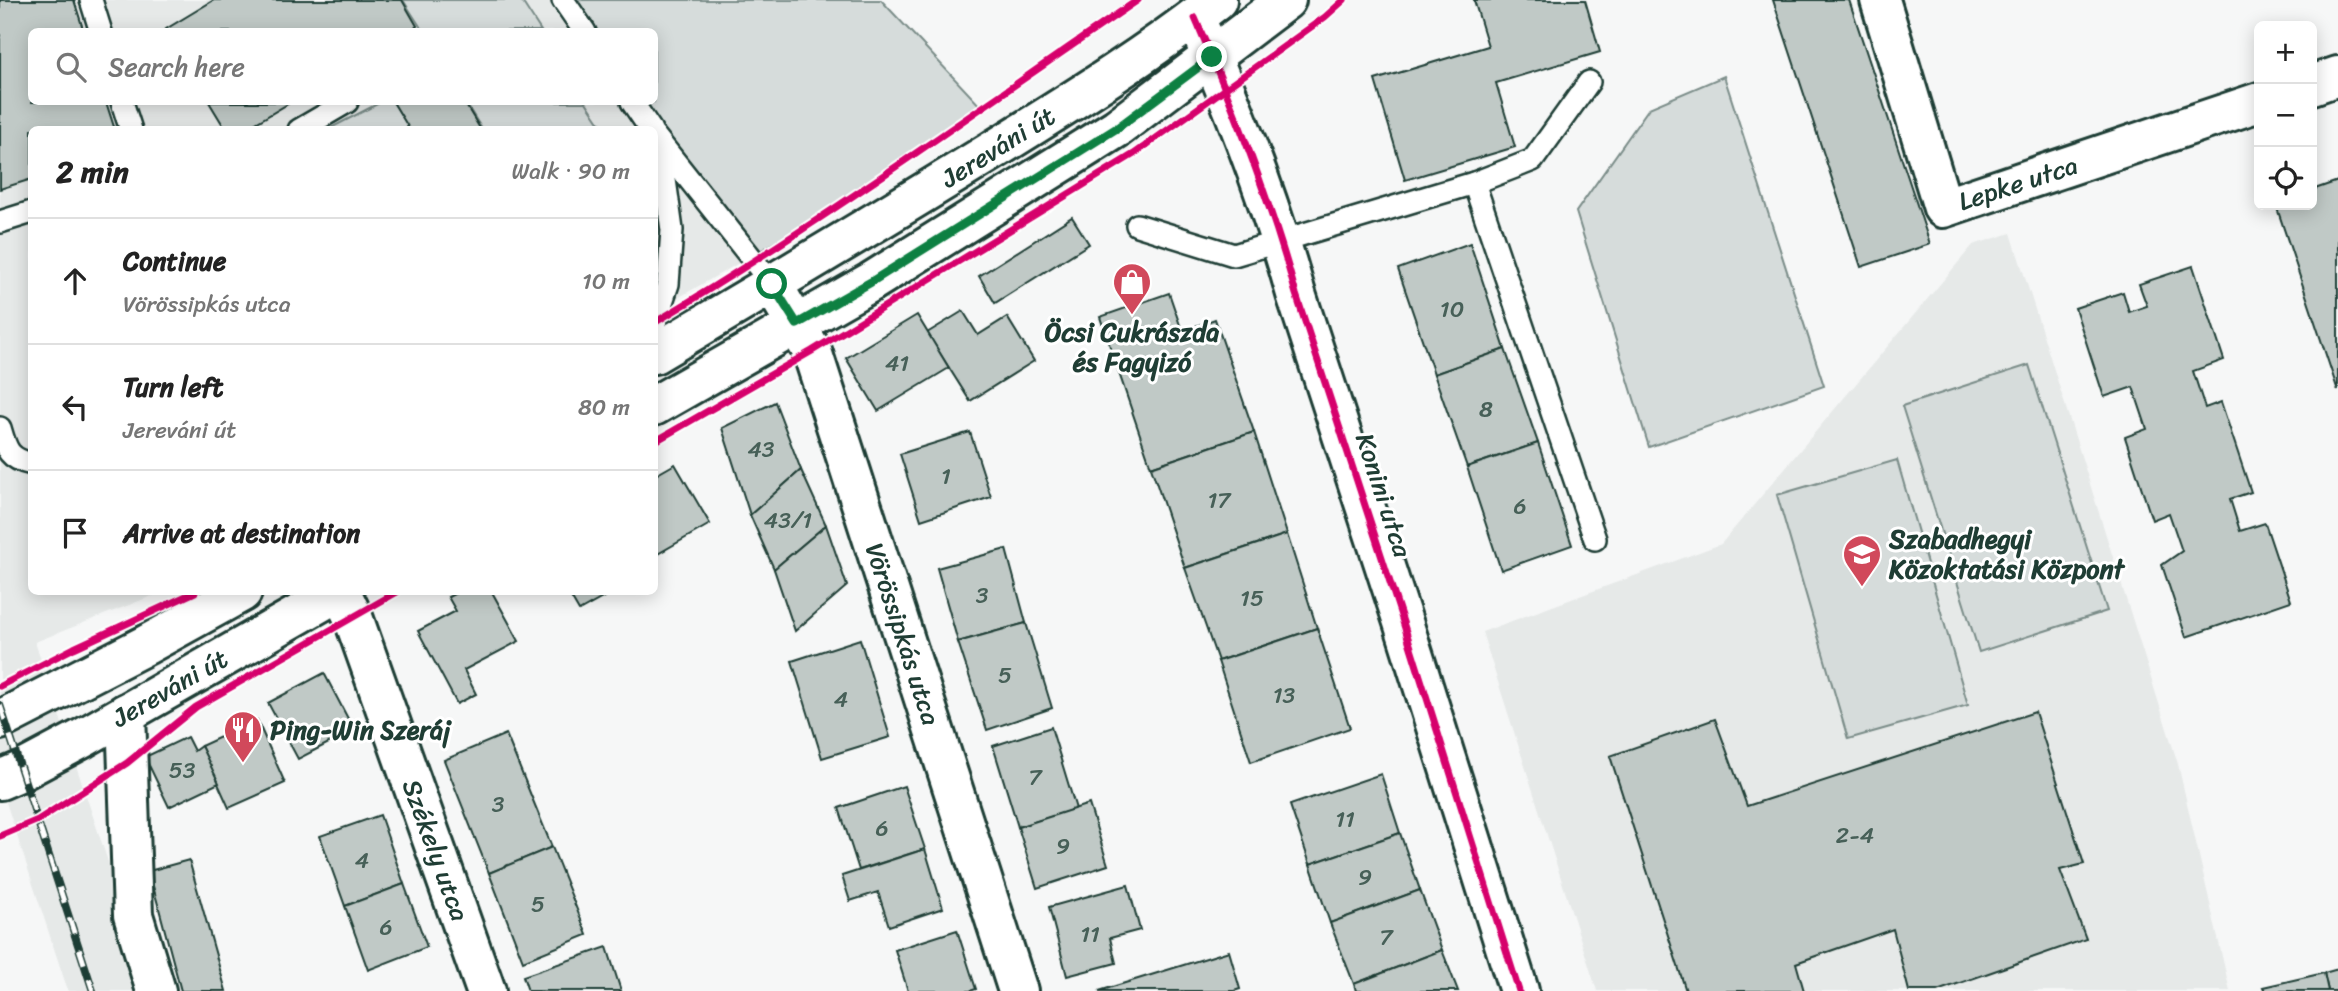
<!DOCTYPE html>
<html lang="en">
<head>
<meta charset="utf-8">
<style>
	body { margin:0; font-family:Sriracha,sans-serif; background:#f2f2f2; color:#222 }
	.controls { position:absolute; right:21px; top:21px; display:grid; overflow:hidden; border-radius:10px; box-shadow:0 4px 18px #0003 }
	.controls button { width:63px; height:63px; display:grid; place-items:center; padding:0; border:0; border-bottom:2px solid #e0e0e0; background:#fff; color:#222; font:35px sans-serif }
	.stop { position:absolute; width:21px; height:21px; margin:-16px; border:5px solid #0b8043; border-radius:50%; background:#fff }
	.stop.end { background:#0b8043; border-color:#fff; box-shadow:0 2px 7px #0008 }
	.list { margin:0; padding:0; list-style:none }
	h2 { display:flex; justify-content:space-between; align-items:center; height:91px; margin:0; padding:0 28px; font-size:30px }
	h2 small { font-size:23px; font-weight:400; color:#767676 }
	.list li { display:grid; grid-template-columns:46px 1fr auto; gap:21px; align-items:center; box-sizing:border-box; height:126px; padding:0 28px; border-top:2px solid #e0e0e0 }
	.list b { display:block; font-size:26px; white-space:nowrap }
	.list p { margin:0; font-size:23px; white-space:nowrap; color:#767676 }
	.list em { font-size:23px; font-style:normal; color:#767676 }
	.icon { flex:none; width:38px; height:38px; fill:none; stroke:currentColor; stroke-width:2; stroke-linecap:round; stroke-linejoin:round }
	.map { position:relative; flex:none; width:2338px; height:991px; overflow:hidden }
	.search { position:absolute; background:#fff; box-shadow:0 4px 18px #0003; left:28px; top:28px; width:630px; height:77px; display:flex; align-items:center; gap:18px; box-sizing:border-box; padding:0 24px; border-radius:10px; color:#767676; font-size:26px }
	.panel { position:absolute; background:#fff; box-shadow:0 4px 18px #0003; left:28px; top:126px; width:630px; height:469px; border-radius:10px }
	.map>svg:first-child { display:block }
	.built { fill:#e6e9e8 }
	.green { fill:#d6dcdb; stroke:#7a8c88; stroke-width:2 }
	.building { fill:#c0c9c6; stroke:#1f3d34; stroke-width:2 }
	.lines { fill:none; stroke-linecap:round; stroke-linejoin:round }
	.service-casing { stroke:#1f3d34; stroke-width:26 }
	.minor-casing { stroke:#1f3d34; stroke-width:44 }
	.tertiary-casing { stroke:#1f3d34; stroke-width:44 }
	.service { stroke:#fff; stroke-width:21 }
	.minor { stroke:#fff; stroke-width:38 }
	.tertiary { stroke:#fff; stroke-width:38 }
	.rail-casing { stroke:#1f3d34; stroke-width:8 }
	.rail { stroke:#fff; stroke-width:5; stroke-dasharray:16; stroke-linecap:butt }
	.cycleway-casing { stroke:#fff; stroke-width:11 }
	.cycleway { stroke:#d6006c; stroke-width:7 }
	.route { stroke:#0b8043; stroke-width:9 }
	.labels { text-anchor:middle; stroke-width:6; stroke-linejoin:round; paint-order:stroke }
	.number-label { font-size:23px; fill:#476058 }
	.street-label { font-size:26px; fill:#1f3d34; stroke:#fff }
	.poi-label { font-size:26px; font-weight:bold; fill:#1f3d34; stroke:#fff; text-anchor:start }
</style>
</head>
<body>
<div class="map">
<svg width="2338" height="991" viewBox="0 0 2338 991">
	<rect width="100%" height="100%" fill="#f6f7f7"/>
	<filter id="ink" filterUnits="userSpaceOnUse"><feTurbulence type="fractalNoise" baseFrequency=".0143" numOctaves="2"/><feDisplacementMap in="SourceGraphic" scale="14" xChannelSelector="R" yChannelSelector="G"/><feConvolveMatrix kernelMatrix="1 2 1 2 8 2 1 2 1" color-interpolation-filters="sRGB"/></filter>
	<g filter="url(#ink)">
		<!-- built -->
		<g class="built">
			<path d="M 0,0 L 563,0 L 585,31 L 32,32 L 32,102 L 632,102 L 651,129 L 32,130 L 32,592 L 162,592 L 35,642 L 151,991 L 68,991 L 0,784 Z"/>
			<path d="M 654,135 L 744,260 L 655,311 L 654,311 Z"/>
			<path d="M 2011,233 L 2178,764 L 2230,991 L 1597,991 L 1482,632 L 1721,544 L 1973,245 Z"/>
		</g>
		<!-- green -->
		<g class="green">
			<path d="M 403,0 L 521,0 L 541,31 L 423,31 Z"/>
			<path d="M 563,0 L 881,0 L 983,109 L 824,214 L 744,260 L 632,102 L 654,102 L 654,32 L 585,31 Z"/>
			<path d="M 1724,76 L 1824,386 L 1649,447 L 1576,212 L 1649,108 Z"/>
			<path d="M 381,102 L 393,102 L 410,129 L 327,130 Z"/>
			<path d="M 465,102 L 586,102 L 604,129 L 482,129 Z"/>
			<path d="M 2029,365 L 2107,611 L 1979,652 L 1902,406 Z"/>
			<path d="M 1897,460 L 1968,705 L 1848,739 L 1777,495 Z"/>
		</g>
		<!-- building -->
		<g class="building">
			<path d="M 0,0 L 74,0 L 84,32 L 32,32 L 32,102 L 106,102 L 115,130 L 32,130 L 32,179 L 0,189 Z"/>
			<path d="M 214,0 L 402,0 L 417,26 L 409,32 L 168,32 L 166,29 Z"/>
			<path d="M 1474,0 L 1585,0 L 1600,52 L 1496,83 L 1515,147 L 1405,180 L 1375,80 L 1488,46 Z"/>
			<path d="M 1773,0 L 1849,0 L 1930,244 L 1861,267 Z"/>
			<path d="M 209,102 L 291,102 L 244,130 L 226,130 Z"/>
			<path d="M 393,102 L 464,102 L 481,130 L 410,130 Z"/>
			<path d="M 2338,181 L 2338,391 L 2276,205 L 2312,205 L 2312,190 Z"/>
			<path d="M 1072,217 L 1089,244 L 995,303 L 979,276 Z"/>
			<path d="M 1470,243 L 1505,349 L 1434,374 L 1398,269 Z"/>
			<path d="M 2193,266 L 2224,360 L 2193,371 L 2205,408 L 2221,402 L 2251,492 L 2230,499 L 2240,531 L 2265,523 L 2291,601 L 2186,637 L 2162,565 L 2182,551 L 2169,513 L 2152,520 L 2125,437 L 2147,429 L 2133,387 L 2104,397 L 2075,308 L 2123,292 L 2129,312 L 2147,306 L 2139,284 Z"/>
			<path d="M 1169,293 L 1182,331 L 1215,319 L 1254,432 L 1151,467 L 1100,317 Z"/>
			<path d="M 963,311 L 978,335 L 1007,317 L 1034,361 L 970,401 L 927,333 Z"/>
			<path d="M 917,315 L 949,368 L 878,411 L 846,358 Z"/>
			<path d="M 1505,349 L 1538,443 L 1467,467 L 1434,374 Z"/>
			<path d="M 775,402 L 801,470 L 750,515 L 722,428 Z"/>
			<path d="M 970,432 L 991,497 L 921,520 L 900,454 Z"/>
			<path d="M 1254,432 L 1287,534 L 1185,568 L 1151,467 Z"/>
			<path d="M 1538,443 L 1572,545 L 1501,570 L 1467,467 Z"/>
			<path d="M 675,464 L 710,524 L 654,556 L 654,476 Z"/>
			<path d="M 801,470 L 826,525 L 774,569 L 750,515 Z"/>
			<path d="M 826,525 L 847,586 L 795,631 L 774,569 Z"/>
			<path d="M 1287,534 L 1317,628 L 1218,661 L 1185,568 Z"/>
			<path d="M 1006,549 L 1026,623 L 958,642 L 937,568 Z"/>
			<path d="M 458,592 L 492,592 L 519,641 L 464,670 L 476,694 L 457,704 L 418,631 L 456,611 L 448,597 Z"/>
			<path d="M 568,592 L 613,592 L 579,611 Z"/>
			<path d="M 1026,623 L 1052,708 L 987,730 L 958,642 Z"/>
			<path d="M 1317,628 L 1350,728 L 1251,762 L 1218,661 Z"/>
			<path d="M 860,639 L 890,737 L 822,758 L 792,661 Z"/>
			<path d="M 324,673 L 354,730 L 298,759 L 268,703 Z"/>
			<path d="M 2035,712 L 2084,864 L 2060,870 L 2086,939 L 1937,991 L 1909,991 L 1893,929 L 1796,963 L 1804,991 L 1686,991 L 1610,756 L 1715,719 L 1747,806 Z"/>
			<path d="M 257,720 L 285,783 L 229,808 L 201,746 Z"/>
			<path d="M 1051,727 L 1076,809 L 1018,827 L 993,746 Z"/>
			<path d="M 506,734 L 552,847 L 489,873 L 444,760 Z"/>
			<path d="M 187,737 L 194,751 L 201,746 L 219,783 L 169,807 L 145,757 Z"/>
			<path d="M 1381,774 L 1400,833 L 1310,864 L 1290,805 Z"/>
			<path d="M 904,786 L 925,849 L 859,870 L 839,808 Z"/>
			<path d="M 1089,804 L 1108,865 L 1037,888 L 1018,827 Z"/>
			<path d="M 380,815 L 404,884 L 345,906 L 320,836 Z"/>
			<path d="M 1400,833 L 1420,890 L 1330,923 L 1310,864 Z"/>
			<path d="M 552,847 L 587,935 L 523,961 L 489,873 Z"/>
			<path d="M 925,849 L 943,908 L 889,926 L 878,892 L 850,901 L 842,876 Z"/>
			<path d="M 189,860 L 226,991 L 181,991 L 149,871 Z"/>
			<path d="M 404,884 L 427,947 L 368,970 L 345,906 Z"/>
			<path d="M 1128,885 L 1140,930 L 1110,938 L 1116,963 L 1067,976 L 1049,907 Z"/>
			<path d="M 1420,890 L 1442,950 L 1354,984 L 1330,923 Z"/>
			<path d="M 957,930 L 976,989 L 970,991 L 908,991 L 895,950 Z"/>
			<path d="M 607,947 L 621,991 L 528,991 L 523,976 Z"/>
			<path d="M 1442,950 L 1458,991 L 1356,991 L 1354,984 Z"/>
			<path d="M 1229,951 L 1240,989 L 1234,991 L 1099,991 Z"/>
			<path d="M 2338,969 L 2338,991 L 2328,991 L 2324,973 Z"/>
			<path d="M 2324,973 L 2328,991 L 2265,991 L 2263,987 Z"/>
		</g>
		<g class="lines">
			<defs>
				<g id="service">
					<path d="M 91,0 L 101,32"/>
					<path d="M 563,0 L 585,32"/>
					<path d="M 122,102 L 131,130"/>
					<path d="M 632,102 L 651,130"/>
					<path d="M 299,130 L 347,102"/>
					<path d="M 654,135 L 772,284"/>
					<path d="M 1474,183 L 1533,160 L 1589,82"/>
					<path d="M 0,222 L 32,212"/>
					<path d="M 1137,225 L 1234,255 L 1474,183 L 1595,539"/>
					<path d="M 654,326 L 668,284 L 672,230 L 660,144"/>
					<path d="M 0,428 C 6,449 8,459 32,464"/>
				</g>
				<g id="minor">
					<path d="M 1880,0 L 1943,208 L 2259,102"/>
					<path d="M 1195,18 C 1234,107 1270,200 1296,294 L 1403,622 L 1519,991"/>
					<path d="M 2312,85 L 2338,76"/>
					<path d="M 772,284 L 812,351 L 1018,991"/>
					<path d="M 341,592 L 353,617 L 486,991"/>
					<path d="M 126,713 L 133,915 L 156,991"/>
				</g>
				<g id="tertiary">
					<path d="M 654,354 C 768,287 880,220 992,151 C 1069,103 1146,56 1217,0"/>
					<path d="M 654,406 L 871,282 L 1117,128 L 1286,0"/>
					<path d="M 0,720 L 146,645 L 242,592"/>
					<path d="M 0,780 L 21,771 L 83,738 L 338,592"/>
				</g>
			</defs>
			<!-- service casing -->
			<use href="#service" class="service-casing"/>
			<!-- minor casing -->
			<use href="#minor" class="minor-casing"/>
			<!-- tertiary casing -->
			<use href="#tertiary" class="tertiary-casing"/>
			<!-- service -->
			<use href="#service" class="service"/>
			<!-- minor -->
			<use href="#minor" class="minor"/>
			<!-- tertiary -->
			<use href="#tertiary" class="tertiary"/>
			<defs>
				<path id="rail" d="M 0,705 L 93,991"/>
			</defs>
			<!-- rail casing -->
			<use href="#rail" class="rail-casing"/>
			<!-- rail -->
			<use href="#rail" class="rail"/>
			<defs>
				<g id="cycleway">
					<path d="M 1195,18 C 1234,107 1270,200 1296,294 L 1403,622 L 1519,991"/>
					<path d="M 654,323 C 821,223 978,109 1138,0"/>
					<path d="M 654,442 L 812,351 L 1134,154 L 1325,17 L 1344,0"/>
					<path d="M 0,686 L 74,648 L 195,592"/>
					<path d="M 0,836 L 38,820 L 127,763 L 196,707 L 397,592"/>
				</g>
			</defs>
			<!-- cycleway casing -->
			<use href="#cycleway" class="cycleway-casing"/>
			<!-- cycleway -->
			<use href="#cycleway" class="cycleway"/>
		</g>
	</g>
	<g class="lines" filter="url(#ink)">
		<!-- route -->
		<path class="route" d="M 772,284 L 797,324 L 871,282 L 1117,128 L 1212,57"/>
	</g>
	<!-- icons -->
	<defs>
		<symbol id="shop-pin" viewBox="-11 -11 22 30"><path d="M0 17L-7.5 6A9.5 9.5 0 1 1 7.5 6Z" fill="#d1495b" stroke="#fff"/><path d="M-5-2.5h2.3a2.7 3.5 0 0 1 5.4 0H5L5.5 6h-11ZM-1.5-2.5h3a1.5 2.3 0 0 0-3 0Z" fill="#fff"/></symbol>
		<symbol id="school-pin" viewBox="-11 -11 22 30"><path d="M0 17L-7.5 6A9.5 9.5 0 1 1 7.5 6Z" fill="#d1495b" stroke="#fff"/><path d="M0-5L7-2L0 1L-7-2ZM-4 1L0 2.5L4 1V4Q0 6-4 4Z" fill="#fff"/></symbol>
		<symbol id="restaurant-pin" viewBox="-11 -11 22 30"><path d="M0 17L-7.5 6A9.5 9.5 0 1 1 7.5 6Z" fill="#d1495b" stroke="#fff"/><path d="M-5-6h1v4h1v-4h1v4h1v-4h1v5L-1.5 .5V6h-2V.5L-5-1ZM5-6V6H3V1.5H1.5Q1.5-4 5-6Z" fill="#fff"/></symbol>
	</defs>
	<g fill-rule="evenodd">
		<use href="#shop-pin" x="1110" y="260" width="44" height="60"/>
		<use href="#school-pin" x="1840" y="532" width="44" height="60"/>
		<use href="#restaurant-pin" x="221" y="708" width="44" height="60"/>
	</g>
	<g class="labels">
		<!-- number labels -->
		<g class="number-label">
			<text x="1452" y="317">10</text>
			<text x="897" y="371">41</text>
			<text x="1486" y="417">8</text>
			<text x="761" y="457">43</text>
			<text x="946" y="484">1</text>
			<text x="1219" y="508">17</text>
			<text x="1520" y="514">6</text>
			<text x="788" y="528">43/1</text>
			<text x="982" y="603">3</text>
			<text x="1252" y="606">15</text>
			<text x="1005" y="683">5</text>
			<text x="1284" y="703">13</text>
			<text x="841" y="707">4</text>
			<text x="182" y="778">53</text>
			<text x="1035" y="785">7</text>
			<text x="498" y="812">3</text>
			<text x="1345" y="827">11</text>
			<text x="882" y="836">6</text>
			<text x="1855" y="843">2-4</text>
			<text x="1063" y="854">9</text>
			<text x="362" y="868">4</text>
			<text x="1365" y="885">9</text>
			<text x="538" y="912">5</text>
			<text x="386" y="935">6</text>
			<text x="1090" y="942">11</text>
			<text x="1386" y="945">7</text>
		</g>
		<!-- street labels -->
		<g class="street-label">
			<text transform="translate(998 147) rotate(-32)" y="9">Jereváni út</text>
			<text transform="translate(2018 183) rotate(-18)" y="9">Lepke utca</text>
			<text transform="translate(1384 495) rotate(72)" y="9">Konini utca</text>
			<text transform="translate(903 634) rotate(72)" y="9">Vörössipkás utca</text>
			<text transform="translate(170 688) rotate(-30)" y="9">Jereváni út</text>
			<text transform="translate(436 850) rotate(70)" y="9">Székely utca</text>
		</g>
		<!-- poi labels -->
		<g class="poi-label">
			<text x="1132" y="341" text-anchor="middle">Öcsi Cukrászda<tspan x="1132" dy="30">és Fagyizó</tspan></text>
			<text x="1889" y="548">Szabadhegyi<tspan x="1889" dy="30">Közoktatási Központ</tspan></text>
			<text x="270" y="739">Ping-Win Szeráj</text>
		</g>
	</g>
</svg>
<div class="controls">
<button>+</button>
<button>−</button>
<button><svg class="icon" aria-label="locate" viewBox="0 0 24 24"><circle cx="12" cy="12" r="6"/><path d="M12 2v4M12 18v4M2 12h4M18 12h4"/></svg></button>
</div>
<div class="stop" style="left:772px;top:284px"></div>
<div class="stop end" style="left:1212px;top:57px"></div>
<div class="search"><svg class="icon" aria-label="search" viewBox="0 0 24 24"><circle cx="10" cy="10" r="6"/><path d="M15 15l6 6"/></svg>Search here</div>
<section class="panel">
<h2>2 min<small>Walk · 90 m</small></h2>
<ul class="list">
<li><svg class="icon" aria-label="ahead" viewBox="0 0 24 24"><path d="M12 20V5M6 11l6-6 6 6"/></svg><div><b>Continue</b><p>Vörössipkás utca</p></div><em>10 m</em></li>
<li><svg class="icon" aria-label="left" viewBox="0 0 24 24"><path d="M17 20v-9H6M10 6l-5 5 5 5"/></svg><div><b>Turn left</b><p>Jereváni út</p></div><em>80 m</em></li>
<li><svg class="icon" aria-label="arrive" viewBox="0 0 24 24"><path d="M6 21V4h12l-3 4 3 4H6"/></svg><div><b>Arrive at destination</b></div></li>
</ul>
</section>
</div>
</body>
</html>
